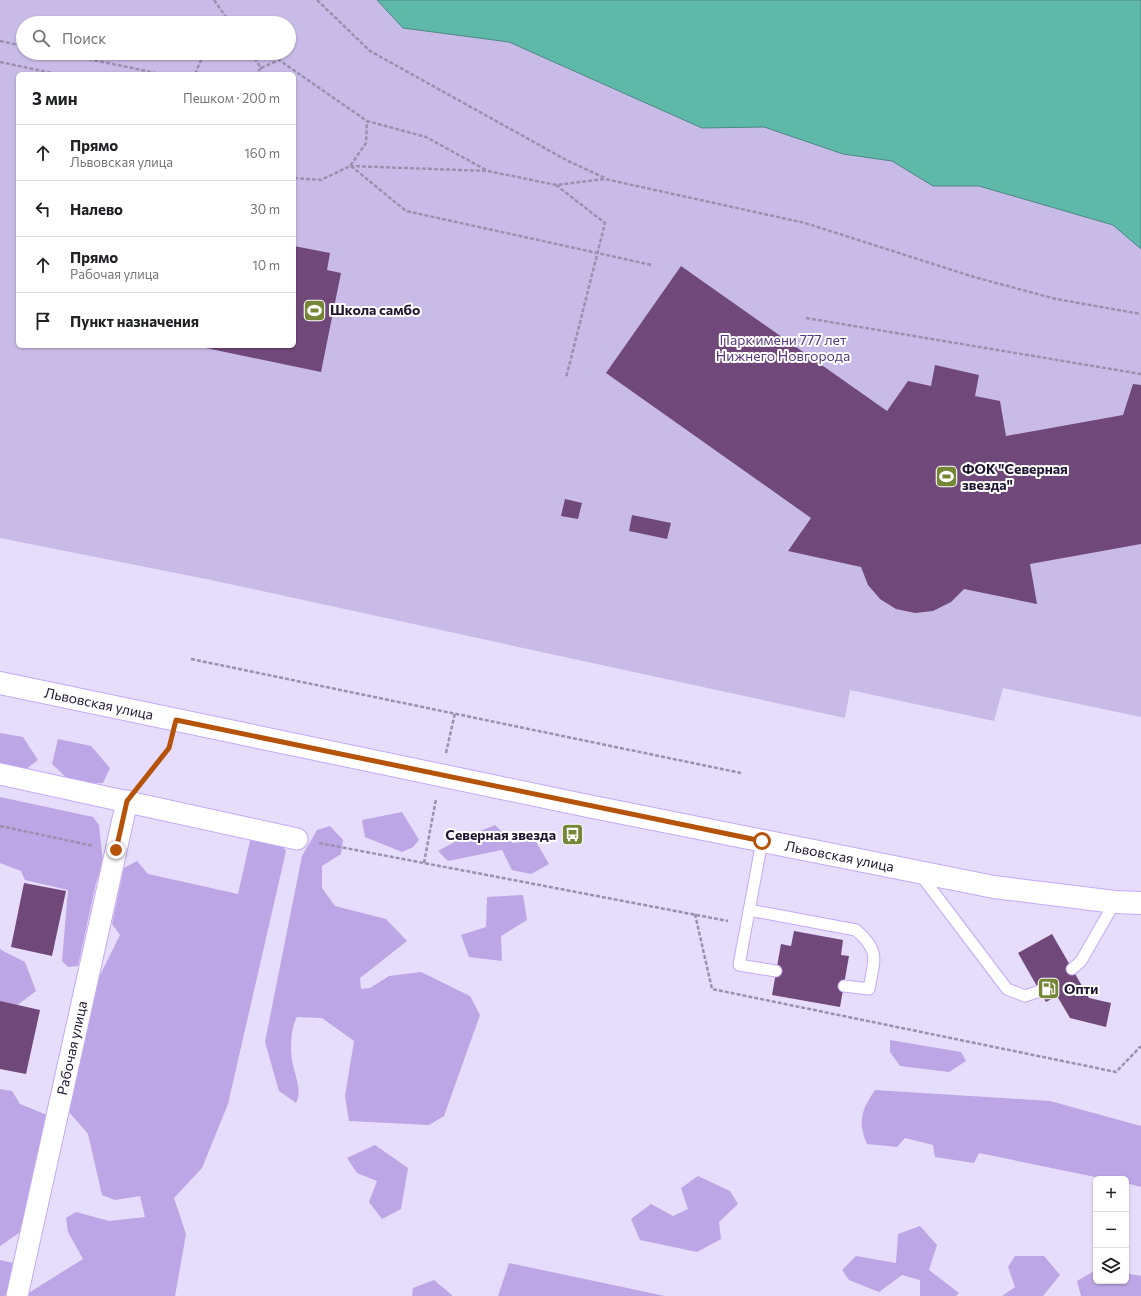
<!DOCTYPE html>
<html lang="ru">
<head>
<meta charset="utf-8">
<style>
	body { margin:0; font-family:Commissioner,sans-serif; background:#f6f6f6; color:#202124 }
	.controls { position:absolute; right:12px; bottom:12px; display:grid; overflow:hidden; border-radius:6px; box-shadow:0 1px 3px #0004 }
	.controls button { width:36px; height:36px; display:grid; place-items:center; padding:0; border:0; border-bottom:1px solid #e0e0e0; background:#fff; color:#202124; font:20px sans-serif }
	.stop { position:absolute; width:12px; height:12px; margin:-9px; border:3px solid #b45309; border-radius:50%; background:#fff }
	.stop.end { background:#b45309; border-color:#fff; box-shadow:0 1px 4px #0008 }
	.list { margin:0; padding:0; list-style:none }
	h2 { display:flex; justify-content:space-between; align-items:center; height:52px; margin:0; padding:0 16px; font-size:17px }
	h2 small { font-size:13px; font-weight:400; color:#757577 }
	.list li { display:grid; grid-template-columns:26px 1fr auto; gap:12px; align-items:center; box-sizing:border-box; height:56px; padding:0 16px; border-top:1px solid #e0e0e0 }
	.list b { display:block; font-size:15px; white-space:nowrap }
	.list p { margin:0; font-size:13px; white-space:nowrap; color:#757577 }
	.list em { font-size:13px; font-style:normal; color:#757577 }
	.icon { flex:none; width:22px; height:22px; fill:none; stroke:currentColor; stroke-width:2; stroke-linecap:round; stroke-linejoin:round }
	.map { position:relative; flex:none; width:1141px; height:1296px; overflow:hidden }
	.search { position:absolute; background:#fff; box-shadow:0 1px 3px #0004; left:16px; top:16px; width:280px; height:44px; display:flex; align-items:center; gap:10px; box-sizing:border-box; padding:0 14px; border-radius:22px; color:#757577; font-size:15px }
	.panel { position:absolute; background:#fff; box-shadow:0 1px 3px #0004; left:16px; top:72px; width:280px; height:276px; border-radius:6px }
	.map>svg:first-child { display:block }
	.green { fill:#c9bbe7; fill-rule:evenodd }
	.forest { fill:#bca6e5 }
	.water { fill:#5eb9a9; stroke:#4c8885 }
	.building { fill:#71487a }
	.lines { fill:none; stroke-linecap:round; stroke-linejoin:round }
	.service-casing { stroke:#c4aaf4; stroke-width:13 }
	.minor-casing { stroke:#c4aaf4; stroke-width:23 }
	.secondary-casing { stroke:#c4aaf4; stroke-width:24 }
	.path { stroke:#9b91ae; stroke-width:2.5; stroke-dasharray:4 2; stroke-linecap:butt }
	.service { stroke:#fff; stroke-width:11 }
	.minor { stroke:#fff; stroke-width:21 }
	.secondary { stroke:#fff; stroke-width:22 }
	.route { stroke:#b45309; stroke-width:5 }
	.labels { text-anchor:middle; stroke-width:4; stroke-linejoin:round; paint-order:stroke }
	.poi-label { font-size:14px; font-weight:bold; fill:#211632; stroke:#fff; text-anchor:start }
	.park-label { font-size:14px; fill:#573983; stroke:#fff }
	.street-label { font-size:14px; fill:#211632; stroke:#fff }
</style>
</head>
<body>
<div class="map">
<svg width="1141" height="1296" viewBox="0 0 1141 1296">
	<rect width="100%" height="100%" fill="#e6dcfb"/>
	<!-- green -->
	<path class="green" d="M 0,0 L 1141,0 L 1141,717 L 1003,688 L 994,721 L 850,690 L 845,718 L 211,580 L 0,538 ZM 23,23 L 289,23 L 289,53 L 23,53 ZM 18,74 L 294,74 L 294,346 L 18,346 Z"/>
	<!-- forest -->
	<g class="forest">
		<path d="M 0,733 L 23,737 L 38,760 L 13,779 L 0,777 Z"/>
		<path d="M 58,739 L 91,746 L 110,768 L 103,783 L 73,784 L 52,764 Z"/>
		<path d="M 0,797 L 93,817 L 99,825 L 103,862 L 96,883 L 78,966 L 68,967 L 62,961 L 68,890 L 25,880 L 21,871 L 0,863 Z"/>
		<path d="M 402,812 L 419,840 L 413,847 L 402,852 L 365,837 L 362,820 Z"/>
		<path d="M 495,825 L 513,843 L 535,840 L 549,864 L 531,874 L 512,870 L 502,850 L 448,861 L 438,851 L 458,840 Z"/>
		<path d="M 330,826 L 343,840 L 341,854 L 322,866 L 322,888 L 335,906 L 386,919 L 407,941 L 360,978 L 361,989 L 370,988 L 389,976 L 421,972 L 470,996 L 480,1015 L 444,1116 L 429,1125 L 349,1121 L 345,1096 L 354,1041 L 322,1018 L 297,1017 C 291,1028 290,1047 292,1060 C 294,1073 303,1091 296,1103 L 279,1091 L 265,1042 L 302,856 L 317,830 Z"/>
		<path d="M 259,833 L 276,837 L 286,851 L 228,1104 L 202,1168 L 174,1198 L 186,1234 L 175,1296 L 26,1296 L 27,1294 L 83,1259 L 68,1232 L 66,1218 L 76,1212 L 109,1221 L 145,1217 L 140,1196 L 115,1200 L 102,1195 L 88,1134 L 69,1112 L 93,989 L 120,935 L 112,924 L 124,868 L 137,861 L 148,874 L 238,894 L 250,841 Z"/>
		<path d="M 523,895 L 527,920 L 501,936 L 502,961 L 469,957 L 461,935 L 486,927 L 487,897 Z"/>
		<path d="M 0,948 L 1,950 L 25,962 L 36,991 L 11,1010 L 0,1008 Z"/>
		<path d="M 890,1040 L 961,1052 L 966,1061 L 949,1072 L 900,1066 L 890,1052 Z"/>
		<path d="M 0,1089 L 12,1091 L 20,1104 L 47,1115 L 33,1208 L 19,1233 L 0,1246 Z"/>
		<path d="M 875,1090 L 1050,1101 L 1141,1126 L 1141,1187 L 1126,1183 L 1126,1179 L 1105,1179 L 979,1153 L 974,1163 L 935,1157 L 933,1145 L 905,1138 L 897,1147 L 867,1144 C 857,1120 862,1110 875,1090 Z"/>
		<path d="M 375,1145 L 408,1168 L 401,1209 L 382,1219 L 369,1202 L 377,1181 L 357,1173 L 347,1158 Z"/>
		<path d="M 698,1176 L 730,1191 L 738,1204 L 719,1222 L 721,1239 L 697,1252 L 640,1240 L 631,1219 L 651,1204 L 673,1216 L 688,1209 L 681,1188 Z"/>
		<path d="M 920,1226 L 937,1245 L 929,1270 L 959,1293 L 956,1296 L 920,1296 L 920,1280 L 902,1275 L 879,1292 L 849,1280 L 842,1270 L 856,1256 L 896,1263 L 898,1234 Z"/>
		<path d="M 1015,1256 L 1044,1256 L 1060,1275 L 1043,1296 L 1002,1296 L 1015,1287 L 1008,1267 Z"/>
		<path d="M 0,1260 L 13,1263 L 17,1278 L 12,1296 L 0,1296 Z"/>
		<path d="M 509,1263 L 665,1296 L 498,1296 Z"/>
		<path d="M 1096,1270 L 1096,1281 L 1126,1281 L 1126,1273 L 1141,1276 L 1141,1296 L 1081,1296 L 1077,1281 Z"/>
		<path d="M 434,1280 L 453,1296 L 412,1296 L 413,1288 Z"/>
	</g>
	<!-- water -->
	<path class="water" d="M 377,0 L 1141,0 L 1141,249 L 1113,225 L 979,186 L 933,186 L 892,161 L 843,154 L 764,127 L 702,128 L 509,42 L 403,28 Z"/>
	<!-- building -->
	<g class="building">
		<path d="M 294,246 L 330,253 L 327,270 L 341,273 L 321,372 L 201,347 L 294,346 Z"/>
		<path d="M 681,266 L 887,411 L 908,381 L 931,386 L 935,365 L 979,375 L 975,396 L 1000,401 L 1006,436 L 1123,415 L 1133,384 L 1141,385 L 1141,544 L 1030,564 L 1037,604 L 964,589 L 951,602 L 933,611 L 915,613 L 896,609 L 880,599 L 868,585 L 861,567 L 788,551 L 811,518 L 606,373 Z"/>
		<path d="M 565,499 L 582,503 L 578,519 L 561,516 Z"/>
		<path d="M 632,515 L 671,523 L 667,539 L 629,531 Z"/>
		<path d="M 24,883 L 66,891 L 52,956 L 11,947 Z"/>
		<path d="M 794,931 L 843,940 L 841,955 L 849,956 L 840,1007 L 772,995 L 781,944 L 791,946 Z"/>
		<path d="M 1052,934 L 1089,998 L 1111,1003 L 1106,1027 L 1070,1018 L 1057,996 L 1046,1002 L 1018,953 Z"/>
		<path d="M 0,1001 L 40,1010 L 26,1074 L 0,1069 Z"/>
	</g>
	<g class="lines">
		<defs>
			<g id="service">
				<path d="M 762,841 L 739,965 L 776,971"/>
				<path d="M 920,874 L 1007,989 L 1025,996 L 1040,991"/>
				<path d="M 749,910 L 856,930 C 881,952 874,959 869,989 L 844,986"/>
				<path d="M 1072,969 L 1081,961 L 1115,902"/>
			</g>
			<g id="minor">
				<path d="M 0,774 L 297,839"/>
				<path id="s1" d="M 17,1296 L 127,801"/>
			</g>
			<g id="secondary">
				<path id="s2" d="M 0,683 L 583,805 L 994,887 L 1115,902 L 1141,903"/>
			</g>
		</defs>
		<!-- service casing -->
		<use href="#service" class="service-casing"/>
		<!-- minor casing -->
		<use href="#minor" class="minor-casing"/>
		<!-- secondary casing -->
		<use href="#secondary" class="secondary-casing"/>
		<!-- path -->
		<g class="path">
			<path d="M 214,0 L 230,23"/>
			<path d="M 317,0 L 370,51 L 568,161 L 605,178"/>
			<path d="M 0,41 L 23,46"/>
			<path d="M 59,53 L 161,74"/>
			<path d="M 251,53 L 261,68 L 256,74"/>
			<path d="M 0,62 L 57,74"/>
			<path d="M 261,68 L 279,60 L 367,121 L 426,137 L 486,170"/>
			<path d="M 195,74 L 204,53"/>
			<path d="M 350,166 L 488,171 L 556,185 L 605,179 L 805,223 L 974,277 L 1056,299 L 1141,314"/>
			<path d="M 351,166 L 406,211 L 652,265"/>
			<path d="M 294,178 L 321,180 L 350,166 L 366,143 L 367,121"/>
			<path d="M 556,185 L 605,223 L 566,378"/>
			<path d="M 806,318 L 1141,374"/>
			<path d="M 191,659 L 741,773"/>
			<path d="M 446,753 L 455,713"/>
			<path d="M 143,782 L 169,748 L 170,742"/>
			<path d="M 0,826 L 94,846"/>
			<path d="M 319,843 L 728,921"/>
			<path d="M 424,863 L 436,799"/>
			<path d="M 695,914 L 712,989 L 1116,1072 L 1141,1046"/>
		</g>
		<!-- service -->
		<use href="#service" class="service"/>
		<!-- minor -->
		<use href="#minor" class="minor"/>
		<!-- secondary -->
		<use href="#secondary" class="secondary"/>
	</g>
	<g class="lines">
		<!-- route -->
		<path class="route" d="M 116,850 L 127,801 L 169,748 L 176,720 L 762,841"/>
	</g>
	<!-- icons -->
	<defs>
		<symbol id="stadium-square" viewBox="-11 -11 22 22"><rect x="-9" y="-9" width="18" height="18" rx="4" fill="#758736" stroke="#fff"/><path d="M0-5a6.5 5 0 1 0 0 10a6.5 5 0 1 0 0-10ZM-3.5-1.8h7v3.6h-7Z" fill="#fff"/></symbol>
		<symbol id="bus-square" viewBox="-11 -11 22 22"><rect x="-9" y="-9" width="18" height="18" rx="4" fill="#758736" stroke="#fff"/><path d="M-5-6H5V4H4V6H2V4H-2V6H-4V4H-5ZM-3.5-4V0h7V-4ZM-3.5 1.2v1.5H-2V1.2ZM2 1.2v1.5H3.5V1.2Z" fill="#fff"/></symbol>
		<symbol id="fuel-square" viewBox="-11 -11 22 22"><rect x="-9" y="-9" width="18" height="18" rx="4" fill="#758736" stroke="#fff"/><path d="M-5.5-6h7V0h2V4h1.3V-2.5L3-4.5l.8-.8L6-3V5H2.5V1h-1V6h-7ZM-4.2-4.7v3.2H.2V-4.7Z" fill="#fff"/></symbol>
	</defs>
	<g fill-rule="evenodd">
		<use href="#stadium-square" x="302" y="298" width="25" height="25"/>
		<use href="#stadium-square" x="934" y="464" width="25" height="25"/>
		<use href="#bus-square" x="560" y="822" width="25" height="25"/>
		<use href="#fuel-square" x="1036" y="976" width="25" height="25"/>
	</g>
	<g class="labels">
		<!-- poi labels -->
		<g class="poi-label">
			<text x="330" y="315">Школа самбо</text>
			<text x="962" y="474">ФОК "Северная<tspan x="962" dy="16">звезда"</tspan></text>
			<text x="556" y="840" text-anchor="end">Северная звезда</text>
			<text x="1064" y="994">Опти</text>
		</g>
		<!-- park labels -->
		<g class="park-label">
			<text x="783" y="345">Парк имени 777 лет<tspan x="783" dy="16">Нижнего Новгорода</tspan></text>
		</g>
		<!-- street labels -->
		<g class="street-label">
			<text dy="5" stroke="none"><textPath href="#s2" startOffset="101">Львовская улица</textPath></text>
			<text dy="5" stroke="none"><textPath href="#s2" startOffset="857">Львовская улица</textPath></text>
			<text dy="5" stroke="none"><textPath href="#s1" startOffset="254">Рабочая улица</textPath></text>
		</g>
	</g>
</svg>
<div class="controls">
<button>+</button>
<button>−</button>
<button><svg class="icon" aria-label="layers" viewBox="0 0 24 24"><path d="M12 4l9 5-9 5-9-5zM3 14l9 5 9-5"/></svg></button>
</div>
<div class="stop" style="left:762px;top:841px"></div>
<div class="stop end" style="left:116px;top:850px"></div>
<div class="search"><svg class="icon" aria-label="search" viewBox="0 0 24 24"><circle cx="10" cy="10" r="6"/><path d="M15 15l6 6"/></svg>Поиск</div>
<section class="panel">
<h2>3 мин<small>Пешком · 200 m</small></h2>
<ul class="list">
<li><svg class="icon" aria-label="ahead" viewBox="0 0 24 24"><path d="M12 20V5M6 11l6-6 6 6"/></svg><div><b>Прямо</b><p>Львовская улица</p></div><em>160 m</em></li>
<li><svg class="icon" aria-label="left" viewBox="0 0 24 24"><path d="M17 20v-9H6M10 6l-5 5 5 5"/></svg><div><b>Налево</b></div><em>30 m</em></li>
<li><svg class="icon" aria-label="ahead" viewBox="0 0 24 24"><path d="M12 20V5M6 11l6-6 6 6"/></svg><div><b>Прямо</b><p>Рабочая улица</p></div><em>10 m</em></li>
<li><svg class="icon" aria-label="arrive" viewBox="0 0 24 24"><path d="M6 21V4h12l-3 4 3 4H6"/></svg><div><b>Пункт назначения</b></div></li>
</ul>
</section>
</div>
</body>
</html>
